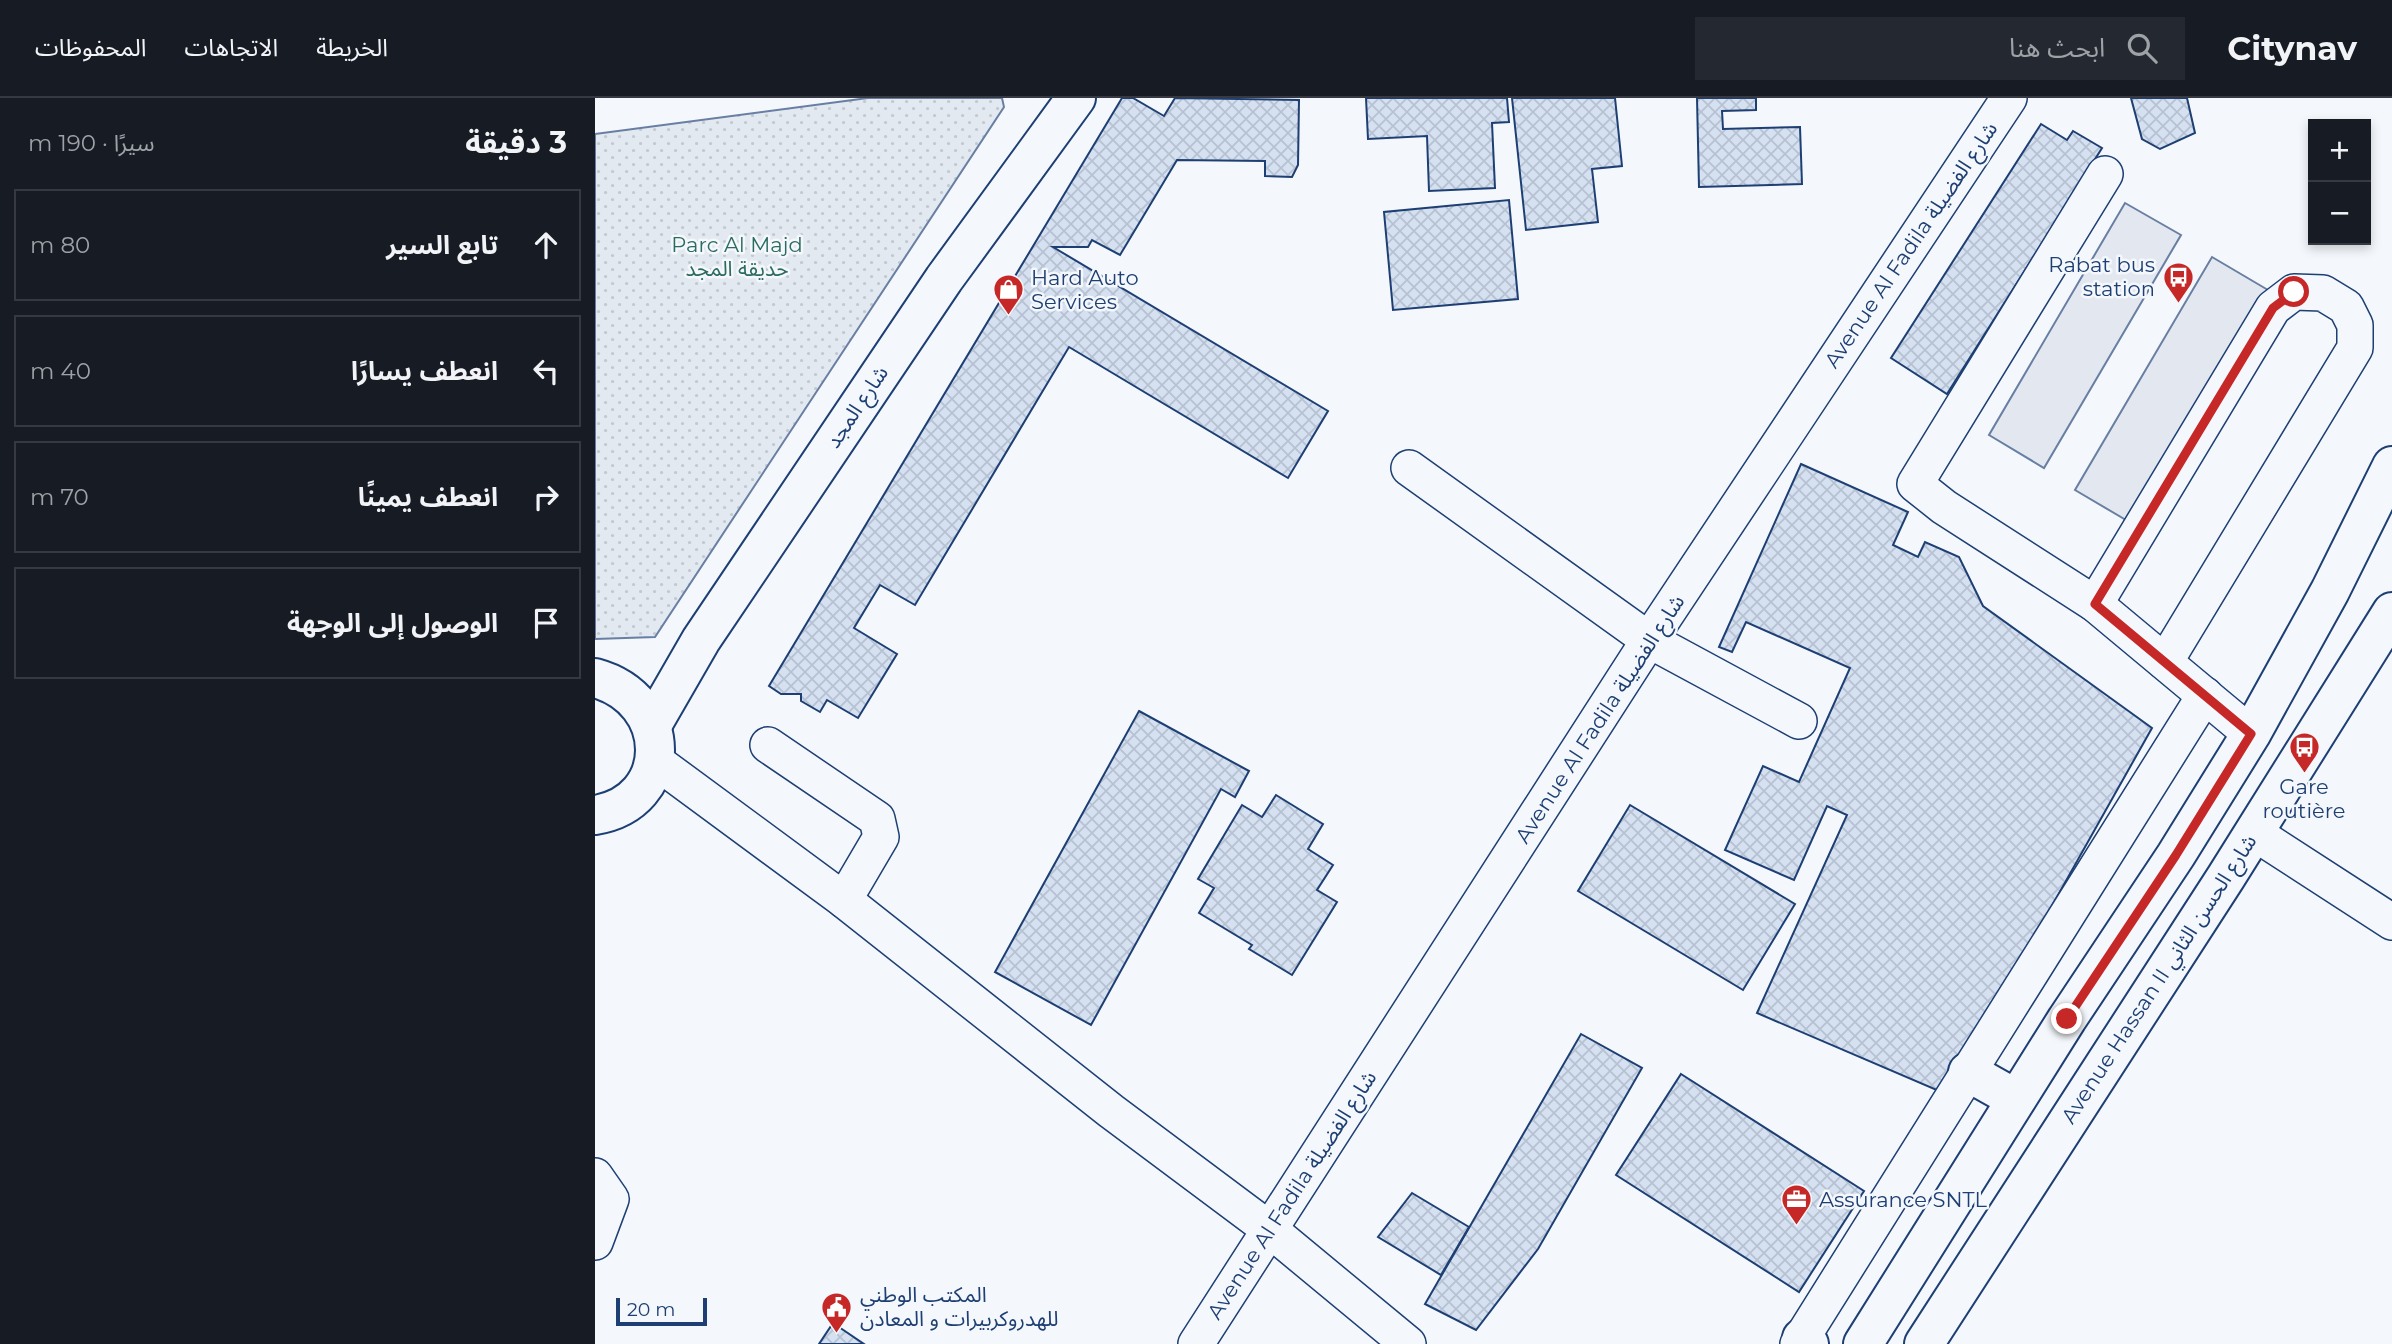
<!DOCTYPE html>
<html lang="ar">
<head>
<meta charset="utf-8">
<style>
	body { margin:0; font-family:Montserrat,"Noto Sans Arabic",sans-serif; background:#242831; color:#f1f3f6; direction:rtl }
	.controls { position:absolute; right:21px; top:21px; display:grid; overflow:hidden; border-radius:0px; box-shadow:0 4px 10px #0003 }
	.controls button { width:63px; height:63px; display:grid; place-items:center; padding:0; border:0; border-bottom:2px solid #363941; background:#171b24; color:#f1f3f6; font:35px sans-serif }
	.scale { position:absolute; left:21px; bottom:18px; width:91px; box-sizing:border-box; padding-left:7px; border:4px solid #1d3f73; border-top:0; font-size:19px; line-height:24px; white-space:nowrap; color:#1d3f73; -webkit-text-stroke:5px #f4f7fb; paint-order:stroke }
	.stop { position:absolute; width:21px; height:21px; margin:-16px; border:5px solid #c62828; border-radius:50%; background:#fff }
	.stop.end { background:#c62828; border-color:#fff; box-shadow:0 2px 7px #0008 }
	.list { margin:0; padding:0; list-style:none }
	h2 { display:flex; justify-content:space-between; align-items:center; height:91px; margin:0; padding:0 28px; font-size:30px }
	h2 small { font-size:23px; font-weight:400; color:#9ea1a6 }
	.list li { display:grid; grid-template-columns:46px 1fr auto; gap:21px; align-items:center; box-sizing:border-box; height:112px; margin:0 14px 14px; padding:0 14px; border:2px solid #363941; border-radius:0px }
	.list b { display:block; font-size:26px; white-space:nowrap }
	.list em { font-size:23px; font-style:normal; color:#9ea1a6 }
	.icon { flex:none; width:38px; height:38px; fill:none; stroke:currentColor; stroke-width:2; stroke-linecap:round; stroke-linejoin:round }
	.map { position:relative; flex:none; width:1797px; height:1246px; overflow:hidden; direction:ltr }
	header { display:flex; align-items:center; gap:42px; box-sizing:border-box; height:98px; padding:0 35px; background:#171b24; border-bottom:2px solid #363941 }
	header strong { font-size:33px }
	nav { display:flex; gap:38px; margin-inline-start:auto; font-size:24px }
	.search { width:490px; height:63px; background:#242831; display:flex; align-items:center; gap:18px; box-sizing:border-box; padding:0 24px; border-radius:0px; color:#9ea1a6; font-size:26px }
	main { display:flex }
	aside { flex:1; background:#171b24 }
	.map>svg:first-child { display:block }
	.park { fill:url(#park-dots); stroke:#687fa3; stroke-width:2 }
	.parking { fill:#e3e8f0; stroke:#687fa3; stroke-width:2 }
	.building { fill:url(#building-cross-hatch); stroke:#1d3f73; stroke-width:2 }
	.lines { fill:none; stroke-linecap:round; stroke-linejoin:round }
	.minor-casing { stroke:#1d3f73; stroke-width:38 }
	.major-casing { stroke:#1d3f73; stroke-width:42 }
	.minor { stroke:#f4f7fb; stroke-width:35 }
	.major { stroke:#f4f7fb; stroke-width:38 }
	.route { stroke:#c62828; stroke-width:9 }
	.labels { text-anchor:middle; stroke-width:5; stroke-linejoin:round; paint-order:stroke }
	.park-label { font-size:21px; fill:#2c6c60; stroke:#f4f7fb }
	.street-label { font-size:21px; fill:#1d3f73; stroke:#f4f7fb }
	.poi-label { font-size:21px; fill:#1d3f73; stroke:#f4f7fb; text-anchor:start }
</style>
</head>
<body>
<header>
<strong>Citynav</strong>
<div class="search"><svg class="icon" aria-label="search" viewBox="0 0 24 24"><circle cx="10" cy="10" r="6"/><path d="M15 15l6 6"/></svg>ابحث هنا</div>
<nav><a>الخريطة</a><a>الاتجاهات</a><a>المحفوظات</a></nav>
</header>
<main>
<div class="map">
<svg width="1797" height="1246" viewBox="0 0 1797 1246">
	<defs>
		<pattern id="park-dots" width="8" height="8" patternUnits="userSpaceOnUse" patternTransform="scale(1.75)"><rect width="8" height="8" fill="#e3e9f0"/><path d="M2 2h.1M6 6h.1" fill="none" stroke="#c2c9d1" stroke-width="1.8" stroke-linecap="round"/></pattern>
		<pattern id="building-cross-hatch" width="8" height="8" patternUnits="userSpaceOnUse" patternTransform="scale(1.75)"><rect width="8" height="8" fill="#d5e0f0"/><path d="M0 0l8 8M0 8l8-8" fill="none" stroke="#b6c1d1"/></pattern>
	</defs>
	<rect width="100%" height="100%" fill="#f4f7fb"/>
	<!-- park -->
	<path class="park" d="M 273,0 L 407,0 L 409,9 L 60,539 L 0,541 L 0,36 Z"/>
	<!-- parking -->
	<g class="parking">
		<path d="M 1530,105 L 1586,137 L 1449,370 L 1394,337 Z"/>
		<path d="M 1617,159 L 1673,192 L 1536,425 L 1480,392 Z"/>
	</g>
	<!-- building -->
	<g class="building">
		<path d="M 527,0 L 538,0 L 569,18 L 580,0 L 704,2 L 703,67 L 697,79 L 670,78 L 670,63 L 582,62 L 525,157 L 497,142 L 493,149 L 458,149 L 733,313 L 693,380 L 474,249 L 320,507 L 285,487 L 259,530 L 302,556 L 263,620 L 232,602 L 225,614 L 206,603 L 206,596 L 186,596 L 174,588 Z"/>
		<path d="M 771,0 L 912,0 L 914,24 L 897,25 L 900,90 L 834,93 L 832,38 L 773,41 Z"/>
		<path d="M 917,0 L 1020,0 L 1027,68 L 997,71 L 1003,124 L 931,132 Z"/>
		<path d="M 1102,0 L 1161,0 L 1161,12 L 1127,13 L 1128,31 L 1205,29 L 1207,86 L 1104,89 Z"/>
		<path d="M 1536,0 L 1592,0 L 1600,35 L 1565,51 L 1547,41 Z"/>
		<path d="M 1446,26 L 1472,42 L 1478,33 L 1507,50 L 1352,296 L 1296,260 Z"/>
		<path d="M 914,102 L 923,201 L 798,212 L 789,114 Z"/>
		<path d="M 1206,366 L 1313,414 L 1298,447 L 1323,459 L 1330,444 L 1364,459 L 1388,508 L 1557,630 L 1351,996 L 1162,915 L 1252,717 L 1232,708 L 1199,782 L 1130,752 L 1168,668 L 1204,684 L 1255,570 L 1151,524 L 1137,554 L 1124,549 Z"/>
		<path d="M 544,613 L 654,673 L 640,699 L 626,691 L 496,927 L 400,874 Z"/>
		<path d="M 681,697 L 728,726 L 713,751 L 738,767 L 722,792 L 742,804 L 697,877 L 654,851 L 657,847 L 604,815 L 619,790 L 603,781 L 647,707 L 667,719 Z"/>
		<path d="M 1035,707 L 1200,806 L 1148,892 L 983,793 Z"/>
		<path d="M 986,936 L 1047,970 L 943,1151 L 881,1232 L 830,1206 Z"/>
		<path d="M 1086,976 L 1269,1093 L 1204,1194 L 1021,1077 Z"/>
		<path d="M 817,1095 L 874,1129 L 846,1177 L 783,1139 Z"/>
		<path d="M 238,1225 L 269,1246 L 224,1246 Z"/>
	</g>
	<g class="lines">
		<defs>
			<g id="minor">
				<path d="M 1510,76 L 1320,386 L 1349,409 L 1500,506 L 1656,636"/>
				<path d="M 814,370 L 1054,542 L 1204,623"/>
				<path d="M 1500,506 L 1678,210 L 1699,194 L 1728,195 L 1751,209 L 1760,227 L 1760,250 L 1570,564"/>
				<path d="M 173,647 L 282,721 L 286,739 L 249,802"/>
				<path d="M 59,662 L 249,802 L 516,1013 L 674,1131 L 813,1246"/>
				<path d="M 1658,734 L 1797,824"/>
				<path d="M 0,1078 L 16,1101 L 0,1144"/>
				<path d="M 601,1246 L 1054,542 L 1414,0"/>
				<path d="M 1203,1246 L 1610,597"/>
			</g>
			<g id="major">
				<path d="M 0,580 C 80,602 80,704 0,717"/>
				<path d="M 57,627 L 106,542 L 349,181 L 481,0"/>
				<path d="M 1373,974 L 1421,1001"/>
				<path d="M 1207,1240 L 1214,1246"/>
				<path d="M 1268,1246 L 1472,921 L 1581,757 L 1656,636 L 1735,493 L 1797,368"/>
				<path d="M 1329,1246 L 1631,779 L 1797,514"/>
			</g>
		</defs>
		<!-- minor casing -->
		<use href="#minor" class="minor-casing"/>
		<!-- major casing -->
		<use href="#major" class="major-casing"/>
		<!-- minor -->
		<use href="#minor" class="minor"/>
		<!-- major -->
		<use href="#major" class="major"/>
	</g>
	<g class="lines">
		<!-- route -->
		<path class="route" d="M 1472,921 L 1581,757 L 1656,636 L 1500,506 L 1678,210 L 1699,194"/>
	</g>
	<!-- icons -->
	<defs>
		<symbol id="bus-pin" viewBox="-11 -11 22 30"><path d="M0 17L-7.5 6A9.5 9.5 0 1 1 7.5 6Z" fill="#c62828" stroke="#f4f7fb"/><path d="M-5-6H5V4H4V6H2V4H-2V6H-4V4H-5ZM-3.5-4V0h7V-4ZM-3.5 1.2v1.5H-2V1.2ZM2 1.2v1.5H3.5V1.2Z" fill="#fff"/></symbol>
		<symbol id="shop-pin" viewBox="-11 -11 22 30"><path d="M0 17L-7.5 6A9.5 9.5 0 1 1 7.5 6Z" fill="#c62828" stroke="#f4f7fb"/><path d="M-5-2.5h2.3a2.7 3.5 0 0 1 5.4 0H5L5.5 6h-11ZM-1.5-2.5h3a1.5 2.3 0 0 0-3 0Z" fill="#fff"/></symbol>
		<symbol id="office-pin" viewBox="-11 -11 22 30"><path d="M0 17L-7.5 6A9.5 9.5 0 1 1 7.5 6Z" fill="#c62828" stroke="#f4f7fb"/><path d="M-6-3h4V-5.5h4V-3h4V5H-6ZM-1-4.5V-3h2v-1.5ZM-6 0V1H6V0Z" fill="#fff"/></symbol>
		<symbol id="civic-pin" viewBox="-11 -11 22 30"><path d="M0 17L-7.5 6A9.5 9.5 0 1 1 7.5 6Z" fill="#c62828" stroke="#f4f7fb"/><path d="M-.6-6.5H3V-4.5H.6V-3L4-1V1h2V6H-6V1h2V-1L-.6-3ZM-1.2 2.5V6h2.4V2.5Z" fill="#fff"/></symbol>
	</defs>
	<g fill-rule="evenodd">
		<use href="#bus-pin" x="1566" y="162" width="35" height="47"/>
		<use href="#shop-pin" x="396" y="174" width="35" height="47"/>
		<use href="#bus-pin" x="1692" y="632" width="35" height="47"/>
		<use href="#office-pin" x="1184" y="1084" width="35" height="47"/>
		<use href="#civic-pin" x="224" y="1192" width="35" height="47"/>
	</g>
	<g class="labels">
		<!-- park labels -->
		<g class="park-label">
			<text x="142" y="154">Parc Al Majd<tspan x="142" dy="24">حديقة المجد</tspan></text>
		</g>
		<!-- street labels -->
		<g class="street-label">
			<text transform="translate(1316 147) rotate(-56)" y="7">Avenue Al Fadila شارع الفضيلة</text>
			<text transform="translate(262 309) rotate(-56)" y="7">شارع المجد</text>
			<text transform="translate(1005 621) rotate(-57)" y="7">Avenue Al Fadila شارع الفضيلة</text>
			<text transform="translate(1564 881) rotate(-57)" y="7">Avenue Hassan II شارع الحسن الثاني</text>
			<text transform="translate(697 1097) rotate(-57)" y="7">Avenue Al Fadila شارع الفضيلة</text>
		</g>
		<!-- poi labels -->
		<g class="poi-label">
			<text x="1560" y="174" text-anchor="end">Rabat bus<tspan x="1560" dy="24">station</tspan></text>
			<text x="436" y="187">Hard Auto<tspan x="436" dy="24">Services</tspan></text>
			<text x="1709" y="696" text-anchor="middle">Gare<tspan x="1709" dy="24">routière</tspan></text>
			<text x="1224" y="1109">Assurance SNTL</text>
			<text x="265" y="1204">المكتب الوطني<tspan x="265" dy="24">للهدروكربيرات و المعادن</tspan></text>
		</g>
	</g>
</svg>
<div class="controls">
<button>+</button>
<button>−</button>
</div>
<div class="scale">20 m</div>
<div class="stop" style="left:1699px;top:194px"></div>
<div class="stop end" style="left:1472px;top:921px"></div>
</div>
<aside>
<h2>3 دقيقة<small>سيرًا · 190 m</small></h2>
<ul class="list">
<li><svg class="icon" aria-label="ahead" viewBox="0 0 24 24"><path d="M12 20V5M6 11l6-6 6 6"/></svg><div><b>تابع السير</b></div><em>80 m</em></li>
<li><svg class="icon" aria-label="left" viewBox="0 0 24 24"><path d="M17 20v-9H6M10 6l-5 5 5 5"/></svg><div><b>انعطف يسارًا</b></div><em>40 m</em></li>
<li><svg class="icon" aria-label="right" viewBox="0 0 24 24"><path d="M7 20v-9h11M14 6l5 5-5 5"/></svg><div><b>انعطف يمينًا</b></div><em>70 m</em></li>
<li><svg class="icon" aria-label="arrive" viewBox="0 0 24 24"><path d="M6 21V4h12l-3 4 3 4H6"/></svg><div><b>الوصول إلى الوجهة</b></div></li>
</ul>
</aside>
</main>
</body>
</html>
